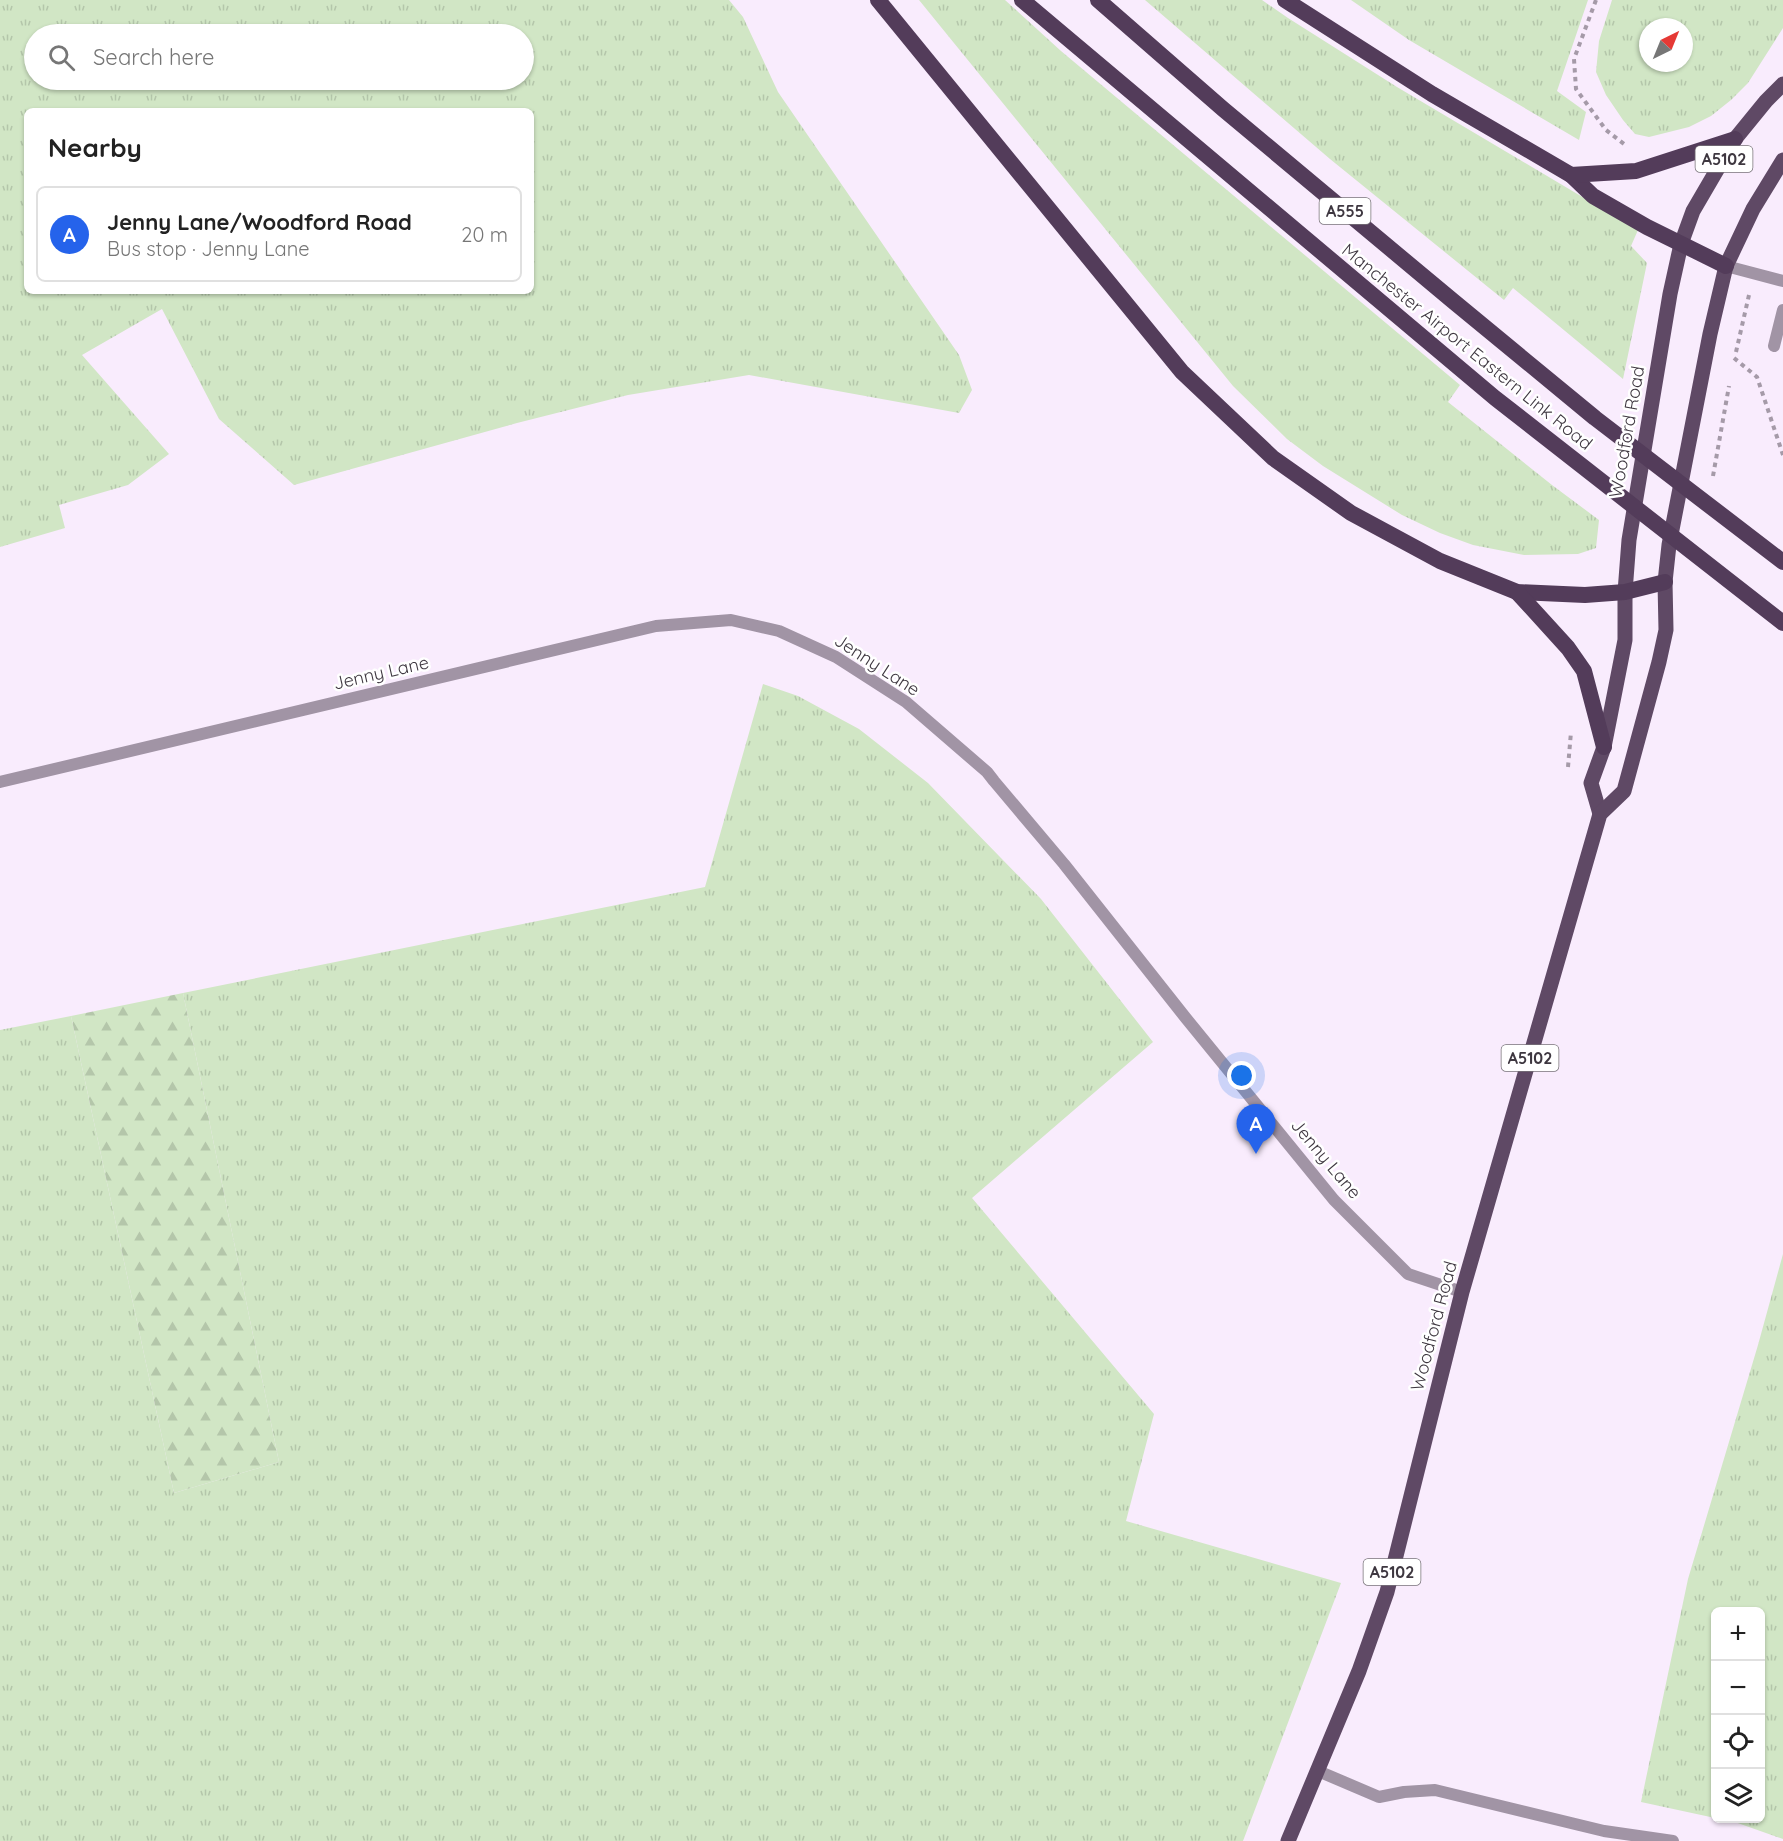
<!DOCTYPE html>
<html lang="en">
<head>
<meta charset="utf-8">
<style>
	body { margin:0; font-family:Quicksand,sans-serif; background:#f6f6f6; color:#222 }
	.controls { position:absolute; right:18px; bottom:18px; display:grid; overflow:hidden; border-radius:9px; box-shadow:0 2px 4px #0004 }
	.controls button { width:54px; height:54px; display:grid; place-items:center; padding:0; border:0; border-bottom:2px solid #e0e0e0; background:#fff; color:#222; font:30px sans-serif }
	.compass { position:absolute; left:1639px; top:18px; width:54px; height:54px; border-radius:50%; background:#fff; box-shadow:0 2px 4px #0004; rotate:43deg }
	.you { position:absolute; left:1242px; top:1076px; width:21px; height:21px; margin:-15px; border:4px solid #fff; border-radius:50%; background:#1a73e8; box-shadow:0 0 0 9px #1a73e833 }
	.badge { display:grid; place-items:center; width:39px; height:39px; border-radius:50%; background:#2563eb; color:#fff; font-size:20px; font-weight:700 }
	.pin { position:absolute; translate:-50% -50px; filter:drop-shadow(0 2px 3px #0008) }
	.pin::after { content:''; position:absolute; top:32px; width:21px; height:18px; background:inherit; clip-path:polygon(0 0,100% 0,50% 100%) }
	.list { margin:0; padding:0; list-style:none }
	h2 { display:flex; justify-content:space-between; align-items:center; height:78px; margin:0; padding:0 24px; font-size:26px }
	h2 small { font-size:20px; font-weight:400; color:#767676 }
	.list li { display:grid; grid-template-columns:39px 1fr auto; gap:18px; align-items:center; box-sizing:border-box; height:96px; margin:0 12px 12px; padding:0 12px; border:2px solid #e0e0e0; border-radius:9px }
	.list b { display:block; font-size:22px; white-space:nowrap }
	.list p { margin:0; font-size:20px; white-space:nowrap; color:#767676 }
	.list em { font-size:20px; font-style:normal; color:#767676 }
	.icon { flex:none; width:33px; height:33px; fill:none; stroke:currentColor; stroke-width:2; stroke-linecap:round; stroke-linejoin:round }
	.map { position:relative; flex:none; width:1783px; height:1841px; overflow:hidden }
	.search { position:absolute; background:#fff; box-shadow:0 2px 4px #0004; left:24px; top:24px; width:510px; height:66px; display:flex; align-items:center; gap:15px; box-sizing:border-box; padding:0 21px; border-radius:33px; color:#767676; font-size:22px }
	.panel { position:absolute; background:#fff; box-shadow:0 2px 4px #0004; left:24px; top:108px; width:510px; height:186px; border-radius:9px }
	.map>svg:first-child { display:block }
	.grass { fill:url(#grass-tufts); fill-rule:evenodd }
	.forest { fill:url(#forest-firs) }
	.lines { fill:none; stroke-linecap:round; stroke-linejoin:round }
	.path { stroke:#a59aa8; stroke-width:4; stroke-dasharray:4.5 4.5; stroke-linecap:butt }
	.service { stroke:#a194a5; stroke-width:12 }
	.tertiary { stroke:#a194a5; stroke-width:12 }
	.primary { stroke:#5f4965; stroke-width:15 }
	.trunk { stroke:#533c5a; stroke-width:16 }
	.labels { text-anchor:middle; stroke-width:5; stroke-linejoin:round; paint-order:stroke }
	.shield { fill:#fff; stroke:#787379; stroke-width:1.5 }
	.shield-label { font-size:16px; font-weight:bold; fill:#3e3740 }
	.street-label { font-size:18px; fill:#3e3740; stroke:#fff }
</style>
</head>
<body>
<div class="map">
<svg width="1783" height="1841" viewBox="0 0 1783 1841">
	<defs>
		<pattern id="grass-tufts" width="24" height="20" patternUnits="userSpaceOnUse" patternTransform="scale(1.5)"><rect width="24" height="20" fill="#d1e6c5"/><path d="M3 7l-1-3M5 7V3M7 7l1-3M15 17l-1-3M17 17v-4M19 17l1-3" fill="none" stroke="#b4c6aa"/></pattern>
		<pattern id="forest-firs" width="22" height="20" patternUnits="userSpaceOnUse" patternTransform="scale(1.5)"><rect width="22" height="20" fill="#d1e6c5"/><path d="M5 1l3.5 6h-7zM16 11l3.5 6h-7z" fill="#b4c6aa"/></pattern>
	</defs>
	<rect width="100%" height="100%" fill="#f9ecfd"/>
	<!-- grass -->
	<g class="grass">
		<path d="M 0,0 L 729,0 L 743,17 L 778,92 L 959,355 L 972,390 L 959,413 L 749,375 L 628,395 L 517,423 L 294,485 L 219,419 L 162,309 L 82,355 L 169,454 L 128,485 L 59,505 L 65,528 L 0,547 ZM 34,34 L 524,34 L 524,80 L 34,80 ZM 27,111 L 531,111 L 531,291 L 27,291 Z"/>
		<path d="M 919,0 L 1005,0 L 1061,51 L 1460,385 L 1448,402 L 1552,485 L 1599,520 L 1596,548 L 1578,554 L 1524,555 L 1473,545 L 1440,533 L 1402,515 L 1323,466 L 1287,439 L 1233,386 Z"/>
		<path d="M 1145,0 L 1262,0 L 1288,18 L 1397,87 L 1638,230 L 1631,246 L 1647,263 L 1623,379 L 1513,288 L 1504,300 L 1330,159 Z"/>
		<path d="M 1351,0 L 1588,0 L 1557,91 L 1586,112 L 1579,140 L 1409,40 Z"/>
		<path d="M 1612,0 L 1783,0 L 1783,28 L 1748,83 L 1731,100 L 1711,116 L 1689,127 L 1649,137 L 1635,134 L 1623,120 L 1606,95 L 1596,72 L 1599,41 ZM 1648,27 L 1684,27 L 1684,63 L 1648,63 Z"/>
		<path d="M 763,684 L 798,696 L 859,729 L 928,783 L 1041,899 L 1153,1042 L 972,1198 L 1154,1414 L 1126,1521 L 1341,1583 L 1243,1841 L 0,1841 L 0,1030 L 71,1016 L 174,1493 L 279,1462 L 183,993 L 705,887 Z"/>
		<path d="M 1783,1254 L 1783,1839 L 1732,1821 L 1719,1819 L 1760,1818 L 1760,1612 L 1716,1612 L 1715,1818 L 1641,1802 L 1688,1579 L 1758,1345 Z"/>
	</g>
	<!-- forest -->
	<path class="forest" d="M 183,993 L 279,1462 L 174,1493 L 71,1016 Z"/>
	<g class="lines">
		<!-- path -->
		<g class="path">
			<path d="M 1596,0 L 1574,59 L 1576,89 L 1606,130 L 1624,144"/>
			<path d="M 1736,352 L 1749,295"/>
			<path d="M 1734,358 L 1757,377 L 1783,455"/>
			<path d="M 1713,476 L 1729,386"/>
			<path d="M 1568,767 L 1571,732"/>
		</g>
		<!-- service -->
		<g class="service">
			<path d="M 1726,266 L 1783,281"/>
			<path d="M 1774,346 L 1783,310"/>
			<path d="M 1318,1771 L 1379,1797 L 1404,1792 L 1435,1790 L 1604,1831 L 1673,1841"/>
		</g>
		<!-- tertiary -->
		<path class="tertiary" d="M 0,782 L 656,626 L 731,620 L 779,631 L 836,657 L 906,702 L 987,772 L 994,781 L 1064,864 L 1185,1017 L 1334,1200 L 1408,1274 L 1462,1292"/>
		<!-- primary -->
		<g class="primary">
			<path d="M 1600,814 L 1591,783 L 1604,747 L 1625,640 L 1625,592 L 1629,540 L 1670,294 L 1681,244 L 1693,211 L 1735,139 L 1766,101 L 1783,84"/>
			<path d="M 1288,1841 L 1359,1671 L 1387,1592 L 1462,1292 L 1600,814 L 1624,791 L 1659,662 L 1666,630 L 1665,582 L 1669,545 L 1710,334 L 1726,266 L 1753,209 L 1783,160"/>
		</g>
		<!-- trunk -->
		<g class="trunk">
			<path d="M 878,0 L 1182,372 L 1273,458 L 1351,513 L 1440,561 L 1517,592 L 1585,595 L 1625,592 L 1665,582"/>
			<path d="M 1022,0 L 1495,398 L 1783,623"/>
			<path d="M 1098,0 L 1223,109 L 1453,301 L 1595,418 L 1783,562"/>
			<path d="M 1285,0 L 1432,94 L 1571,175 L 1593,196 L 1647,227 L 1726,266"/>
			<path d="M 1571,175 L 1636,171 L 1735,139"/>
			<path d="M 1517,592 L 1568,648 L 1584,671 L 1604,747"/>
		</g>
	</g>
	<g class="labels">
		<!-- shield labels -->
		<g class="shield">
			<rect x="1695.5" y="146" width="57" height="26" rx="4.5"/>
			<rect x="1319.5" y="198" width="51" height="26" rx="4.5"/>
			<rect x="1501.5" y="1045" width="57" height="26" rx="4.5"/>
			<rect x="1363.5" y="1559" width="57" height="26" rx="4.5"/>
		</g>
		<g class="shield-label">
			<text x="1724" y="165">A5102</text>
			<text x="1345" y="217">A555</text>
			<text x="1530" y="1064">A5102</text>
			<text x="1392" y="1578">A5102</text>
		</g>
		<!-- street labels -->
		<g class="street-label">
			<text transform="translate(1467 347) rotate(39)" y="6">Manchester Airport Eastern Link Road</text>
			<text transform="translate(1627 432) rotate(-80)" y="6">Woodford Road</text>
			<text transform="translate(877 665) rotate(33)" y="6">Jenny Lane</text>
			<text transform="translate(381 673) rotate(-13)" y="6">Jenny Lane</text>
			<text transform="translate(1326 1159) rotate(50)" y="6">Jenny Lane</text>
			<text transform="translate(1434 1326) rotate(-75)" y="6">Woodford Road</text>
		</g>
	</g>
</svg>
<div class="controls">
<button>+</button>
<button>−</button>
<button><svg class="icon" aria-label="locate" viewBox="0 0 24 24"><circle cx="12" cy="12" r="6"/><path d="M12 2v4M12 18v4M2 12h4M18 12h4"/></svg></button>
<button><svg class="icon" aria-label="layers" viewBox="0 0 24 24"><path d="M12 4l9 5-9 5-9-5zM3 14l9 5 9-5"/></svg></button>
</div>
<svg class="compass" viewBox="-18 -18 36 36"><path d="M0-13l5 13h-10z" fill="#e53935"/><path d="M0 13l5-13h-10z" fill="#767676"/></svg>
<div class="you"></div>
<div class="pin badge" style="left:1256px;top:1154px">A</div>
<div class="search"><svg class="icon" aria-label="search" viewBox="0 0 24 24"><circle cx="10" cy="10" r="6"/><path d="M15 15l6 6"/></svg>Search here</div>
<section class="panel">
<h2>Nearby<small></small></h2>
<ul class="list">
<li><span class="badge">A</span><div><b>Jenny Lane/Woodford Road</b><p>Bus stop · Jenny Lane</p></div><em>20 m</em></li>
</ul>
</section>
</div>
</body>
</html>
